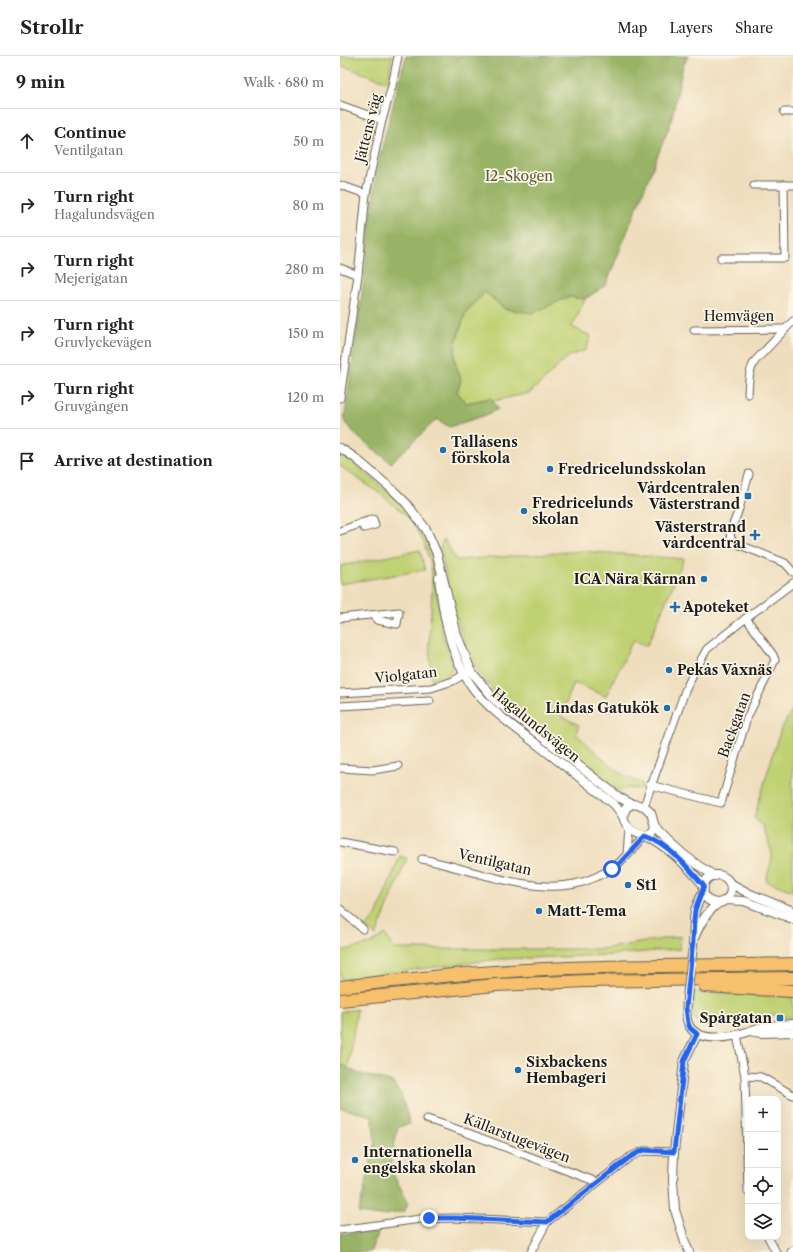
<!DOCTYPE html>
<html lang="en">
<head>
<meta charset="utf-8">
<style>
	body { margin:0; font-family:"Libre Caslon Text",serif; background:#f2f2f2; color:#222 }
	.controls { position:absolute; right:12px; bottom:12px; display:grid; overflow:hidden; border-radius:8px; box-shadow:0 4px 16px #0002 }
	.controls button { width:36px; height:36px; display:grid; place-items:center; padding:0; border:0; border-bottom:1px solid #e0e0e0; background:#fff; color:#222; font:20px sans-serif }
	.stop { position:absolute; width:12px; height:12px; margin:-9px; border:3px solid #2563eb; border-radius:50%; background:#fff }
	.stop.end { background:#2563eb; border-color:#fff; box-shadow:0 1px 4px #0008 }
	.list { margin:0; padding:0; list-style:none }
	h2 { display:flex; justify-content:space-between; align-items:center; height:52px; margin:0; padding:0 16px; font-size:17px }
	h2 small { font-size:13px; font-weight:400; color:#767676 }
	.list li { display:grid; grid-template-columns:26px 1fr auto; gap:12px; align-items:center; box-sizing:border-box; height:64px; padding:0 16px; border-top:1px solid #e0e0e0 }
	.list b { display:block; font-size:15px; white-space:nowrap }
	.list p { margin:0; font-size:13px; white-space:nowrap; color:#767676 }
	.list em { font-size:13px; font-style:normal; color:#767676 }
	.icon { flex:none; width:22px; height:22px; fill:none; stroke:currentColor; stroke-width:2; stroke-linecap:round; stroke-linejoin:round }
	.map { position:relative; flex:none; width:453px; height:1196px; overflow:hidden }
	header { display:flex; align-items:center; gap:24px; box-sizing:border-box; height:56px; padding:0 20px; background:#fff; border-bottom:1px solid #e0e0e0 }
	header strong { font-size:19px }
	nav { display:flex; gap:22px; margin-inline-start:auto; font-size:14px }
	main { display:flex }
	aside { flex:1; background:#fff }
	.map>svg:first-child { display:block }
	.green { fill:#c0d173; stroke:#6e7648 }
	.forest { fill:#98b365; stroke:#5a6840 }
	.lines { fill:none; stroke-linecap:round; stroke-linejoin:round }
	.minor-casing { stroke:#666054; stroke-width:9 }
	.tertiary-casing { stroke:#666054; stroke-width:10 }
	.motorway-casing { stroke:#666054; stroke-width:14 }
	.minor { stroke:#fff; stroke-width:7 }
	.tertiary { stroke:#fff; stroke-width:8 }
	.motorway { stroke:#f7c06c; stroke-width:12 }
	.tertiary-bridge-casing { stroke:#666054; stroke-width:10; stroke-linecap:butt }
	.tertiary-bridge { stroke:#fff; stroke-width:8 }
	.route { stroke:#2563eb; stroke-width:5 }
	.poi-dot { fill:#1f6fb2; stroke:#fcf5e5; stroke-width:1.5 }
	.labels { text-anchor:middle; stroke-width:3.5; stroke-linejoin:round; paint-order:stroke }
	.street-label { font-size:14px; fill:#1c1c1c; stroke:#fcf5e5 }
	.park-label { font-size:14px; fill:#555b3a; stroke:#fcf5e5 }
	.poi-label { font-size:14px; font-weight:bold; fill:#1c1c1c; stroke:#fcf5e5; text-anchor:start }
</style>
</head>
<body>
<header>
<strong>Strollr</strong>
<nav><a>Map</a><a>Layers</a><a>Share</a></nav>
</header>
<main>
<aside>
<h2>9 min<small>Walk · 680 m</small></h2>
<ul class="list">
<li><svg class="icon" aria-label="ahead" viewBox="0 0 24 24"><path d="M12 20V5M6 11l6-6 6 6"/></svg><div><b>Continue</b><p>Ventilgatan</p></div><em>50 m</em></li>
<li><svg class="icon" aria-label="right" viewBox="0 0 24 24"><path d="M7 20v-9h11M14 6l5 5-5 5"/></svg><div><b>Turn right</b><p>Hagalundsvägen</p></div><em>80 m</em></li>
<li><svg class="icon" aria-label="right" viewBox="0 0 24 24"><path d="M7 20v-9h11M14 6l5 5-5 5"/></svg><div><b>Turn right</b><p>Mejerigatan</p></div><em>280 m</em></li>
<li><svg class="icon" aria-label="right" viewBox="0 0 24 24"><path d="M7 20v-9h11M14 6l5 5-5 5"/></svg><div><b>Turn right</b><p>Gruvlyckevägen</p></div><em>150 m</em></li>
<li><svg class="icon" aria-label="right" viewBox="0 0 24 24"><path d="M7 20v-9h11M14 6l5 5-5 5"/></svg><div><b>Turn right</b><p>Gruvgången</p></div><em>120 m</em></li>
<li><svg class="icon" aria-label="arrive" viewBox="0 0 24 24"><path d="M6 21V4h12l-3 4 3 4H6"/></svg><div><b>Arrive at destination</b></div></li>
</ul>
</aside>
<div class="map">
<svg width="453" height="1196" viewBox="0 0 453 1196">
	<rect width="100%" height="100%" fill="#fcf5e5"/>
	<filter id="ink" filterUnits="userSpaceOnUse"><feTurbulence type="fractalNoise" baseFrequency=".025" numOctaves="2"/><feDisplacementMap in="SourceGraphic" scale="8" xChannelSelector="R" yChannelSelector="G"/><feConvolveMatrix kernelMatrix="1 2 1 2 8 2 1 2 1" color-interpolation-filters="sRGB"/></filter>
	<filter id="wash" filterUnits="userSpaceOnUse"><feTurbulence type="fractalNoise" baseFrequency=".012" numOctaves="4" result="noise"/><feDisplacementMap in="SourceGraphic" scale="16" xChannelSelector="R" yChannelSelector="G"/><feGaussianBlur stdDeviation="0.9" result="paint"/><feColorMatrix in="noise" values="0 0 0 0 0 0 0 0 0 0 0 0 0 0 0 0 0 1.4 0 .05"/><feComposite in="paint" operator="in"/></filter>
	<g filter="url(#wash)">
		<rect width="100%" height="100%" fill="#efdebd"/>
		<!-- green -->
		<g class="green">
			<path d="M 0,0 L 52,0 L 48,26 L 0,9 Z"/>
			<path d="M 145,236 L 165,253 L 192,257 L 229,241 L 245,243 L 232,271 L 251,280 L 246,294 L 229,300 L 190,337 L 153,345 L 151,342 L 126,347 L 117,336 L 121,324 L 115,305 L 115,289 L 126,256 Z"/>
			<path d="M 0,399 C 10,403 17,410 25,417 C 52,438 81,463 91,497 L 103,580 L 112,603 L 112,611 L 109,618 L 101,623 L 92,625 L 89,588 L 92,534 L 92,519 L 90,506 L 84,487 L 70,463 L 42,439 L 0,410 Z"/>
			<path d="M 104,483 L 116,504 L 242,495 L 344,503 L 307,590 L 293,584 L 266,640 L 234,627 L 221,660 L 239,669 L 236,678 C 256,695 276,720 302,727 L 302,733 L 286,732 L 278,736 L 249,714 L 155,636 L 135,611 L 120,573 L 111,544 L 100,492 Z"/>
			<path d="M 80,494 L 85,514 L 0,528 L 0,510 Z"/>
			<path d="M 453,653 L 453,835 L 426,825 L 432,802 L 432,797 L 423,771 L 414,762 L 436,688 L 441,673 Z"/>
			<path d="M 60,800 L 67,802 L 36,880 L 25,871 L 36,860 Z"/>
			<path d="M 45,878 L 54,893 L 262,893 L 341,880 L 340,893 L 271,899 L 160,903 L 0,923 L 0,895 L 31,888 Z"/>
			<path d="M 354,936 L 453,941 L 453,962 C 439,961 428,954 417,965 L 367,971 C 349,967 353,950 354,936 Z"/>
			<path d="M 17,953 L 8,1012 L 0,1008 L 0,956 Z"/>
		</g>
		<!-- forest -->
		<g class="forest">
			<path d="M 66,0 L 348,0 L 343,10 L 331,66 L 266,229 L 245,243 L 229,241 L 192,257 L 165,253 L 145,236 L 126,256 L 115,289 L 115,306 L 121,324 L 117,336 L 126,347 L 151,342 L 158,353 L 146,359 L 109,371 L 97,363 L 51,407 L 18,381 L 4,365 L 24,223 L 36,117 L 50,60 Z"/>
			<path d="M 0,1008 L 17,1017 L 51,1025 L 61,1038 L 70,1068 L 58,1071 L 50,1112 L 68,1146 L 65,1155 L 40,1160 L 18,1157 L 27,1123 L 35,1085 L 32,1060 L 0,1052 Z"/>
			<path d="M 40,1174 L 30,1196 L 0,1196 L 0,1178 Z"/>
		</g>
	</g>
	<g filter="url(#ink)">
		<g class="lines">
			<defs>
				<g id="minor">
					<path d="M 0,49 L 42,64"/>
					<path d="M 444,56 L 453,56"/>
					<path d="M 0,129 L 26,138"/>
					<path d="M 414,129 L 453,129"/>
					<path d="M 381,202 L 445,202 L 444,129"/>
					<path d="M 0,212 L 18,219"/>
					<path d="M 354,274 L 444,273"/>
					<path d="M 408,338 C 409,326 408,316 415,305 L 453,265"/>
					<path d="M 0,342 L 18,219 L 26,138 L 42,64 L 52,30 L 58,0"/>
					<path d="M 409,418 L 398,456 L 390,476 L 391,483 L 395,487 L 445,507 L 453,516"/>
					<path d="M 0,475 L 33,463 L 35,469 L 24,472 L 21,467"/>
					<path d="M 0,562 L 59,556 L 57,568 L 37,564 L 35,559"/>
					<path d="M 0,637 L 91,632 L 113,625 L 128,616"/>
					<path d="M 0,650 L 90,645"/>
					<path d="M 0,712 L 33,714 L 58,710"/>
					<path d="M 310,729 L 381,747 L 407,662 L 435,604 L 433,599 L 406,562"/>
					<path d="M 304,750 L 345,635 L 353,618 L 367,593 L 406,562 L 453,527"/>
					<path d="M 0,786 L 55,796"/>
					<path d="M 287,799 L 289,772"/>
					<path d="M 82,803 C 127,812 190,838 235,828 C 250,825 265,817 277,809 L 305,780"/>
					<path d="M 0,853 L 23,873"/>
					<path d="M 397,979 L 405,1020 L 408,1136"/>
					<path d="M 405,1020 L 421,1021 L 453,1039"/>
					<path d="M 87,1063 L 125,1076 L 257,1126"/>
					<path d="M 0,1174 L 80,1163 L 114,1162 L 207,1166"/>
					<path d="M 428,1181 L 436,1196"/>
					<path d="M 191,1196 L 207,1166 L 290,1101 L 303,1095 L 334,1096"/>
					<path d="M 451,1196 L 453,1194"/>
				</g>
				<g id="tertiary">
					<path d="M 0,392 L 14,401 L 53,434 L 66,447 L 86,473 L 97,498 L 117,579 L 131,615 L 155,644 L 169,655 L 280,742 L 292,748 L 304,750 L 311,757 L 315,771 L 312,777 L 306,780 C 294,777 286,773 283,760 L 286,752 L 292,748"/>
					<path d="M 99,522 C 103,555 108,587 124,618 C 138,645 166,665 190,683 C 218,705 246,726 274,748 L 283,760"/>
					<path d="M 315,771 C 332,790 352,807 375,820"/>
					<path d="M 306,780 C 329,792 348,810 364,830"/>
					<circle cx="377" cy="833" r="14"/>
					<path d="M 390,827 L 410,838 L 453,855"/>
					<path d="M 386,844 L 404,845 L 453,863"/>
					<path d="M 354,882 C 360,868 366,856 379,847"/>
					<path d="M 353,890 L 354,863 L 355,854 L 364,833"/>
					<path d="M 347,942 C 347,950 345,960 348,967 C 356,989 394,981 410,975 C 414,974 418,971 422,971 C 432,969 443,969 453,968"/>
					<path d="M 411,975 L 421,977 L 453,976"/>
					<path d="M 349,1196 L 345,1186 L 335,1154 L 333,1124 L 334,1096 L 344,1005 L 357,979"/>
				</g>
				<g id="motorway">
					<path d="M 365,930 L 453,935"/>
					<path d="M 0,931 C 51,925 102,919 154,916 C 253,909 353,910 453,908"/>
					<path d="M 0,944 L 156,929 L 247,925 L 453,922"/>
				</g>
			</defs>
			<!-- minor casing -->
			<use href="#minor" class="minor-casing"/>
			<!-- tertiary casing -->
			<use href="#tertiary" class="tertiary-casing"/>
			<!-- motorway casing -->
			<use href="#motorway" class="motorway-casing"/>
			<!-- minor -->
			<use href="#minor" class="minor"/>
			<!-- tertiary -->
			<use href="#tertiary" class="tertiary"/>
			<!-- motorway -->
			<use href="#motorway" class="motorway"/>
			<defs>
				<path id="tertiary-bridge" d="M 347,942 L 353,890"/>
			</defs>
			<!-- tertiary-bridge casing -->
			<use href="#tertiary-bridge" class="tertiary-bridge-casing"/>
			<!-- tertiary-bridge -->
			<use href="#tertiary-bridge" class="tertiary-bridge"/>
		</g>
	</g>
	<g class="lines" filter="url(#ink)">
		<!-- route -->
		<path class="route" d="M 89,1162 L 114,1162 L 207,1166 L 290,1101 L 303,1094 L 334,1096 L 344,1005 L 357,978 L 350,972 L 348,967 L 346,952 L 353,884 L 354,864 L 355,854 L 364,830 C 348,811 328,788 305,780 L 277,810 L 272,813"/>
	</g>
	<!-- markers -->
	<g class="poi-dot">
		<circle cx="103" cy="394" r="4"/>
		<circle cx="210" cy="413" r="4"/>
		<rect x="404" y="436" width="8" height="8" rx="2"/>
		<circle cx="184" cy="455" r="4"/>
		<path d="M413 473h4v4h4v4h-4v4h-4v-4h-4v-4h4z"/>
		<circle cx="364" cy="523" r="4"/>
		<path d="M333 545h4v4h4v4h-4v4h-4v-4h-4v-4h4z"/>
		<circle cx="329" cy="614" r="4"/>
		<circle cx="327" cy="652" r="4"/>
		<circle cx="288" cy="829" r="4"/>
		<circle cx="199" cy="855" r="4"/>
		<rect x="436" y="958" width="8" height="8" rx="2"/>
		<circle cx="178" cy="1014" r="4"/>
		<circle cx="15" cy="1104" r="4"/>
	</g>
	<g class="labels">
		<!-- street labels -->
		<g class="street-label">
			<text transform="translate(28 72) rotate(-76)" y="5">Jättens väg</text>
			<text x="399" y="265">Hemvägen</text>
			<text transform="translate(66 619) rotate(-6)" y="5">Violgatan</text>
			<text transform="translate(196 669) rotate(39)" y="5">Hagalundsvägen</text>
			<text transform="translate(394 669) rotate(-70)" y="5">Backgatan</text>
			<text transform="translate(155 806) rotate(13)" y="5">Ventilgatan</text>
			<text transform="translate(177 1082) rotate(21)" y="5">Källarstugevägen</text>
		</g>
		<!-- park labels -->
		<g class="park-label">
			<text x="179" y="125">I2-Skogen</text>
		</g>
		<!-- poi labels -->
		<g class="poi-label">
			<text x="111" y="391">Tallåsens<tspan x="111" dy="16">förskola</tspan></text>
			<text x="218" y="418">Fredricelundsskolan</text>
			<text x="400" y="437" text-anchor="end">Vårdcentralen<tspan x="400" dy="16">Västerstrand</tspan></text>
			<text x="192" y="452">Fredricelunds<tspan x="192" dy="16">skolan</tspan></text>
			<text x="406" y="476" text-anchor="end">Västerstrand<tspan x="406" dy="16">vårdcentral</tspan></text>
			<text x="356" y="528" text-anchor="end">ICA Nära Kärnan</text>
			<text x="343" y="556">Apoteket</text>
			<text x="337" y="619">Pekås Våxnäs</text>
			<text x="319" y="657" text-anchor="end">Lindas Gatukök</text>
			<text x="296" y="834">St1</text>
			<text x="207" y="860">Matt-Tema</text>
			<text x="432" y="967" text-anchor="end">Spårgatan</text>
			<text x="186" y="1011">Sixbackens<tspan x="186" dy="16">Hembageri</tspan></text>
			<text x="23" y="1101">Internationella<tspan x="23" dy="16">engelska skolan</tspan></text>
		</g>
	</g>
</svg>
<div class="controls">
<button>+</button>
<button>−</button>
<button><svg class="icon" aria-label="locate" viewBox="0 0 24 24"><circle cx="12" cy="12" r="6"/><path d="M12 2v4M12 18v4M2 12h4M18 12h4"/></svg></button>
<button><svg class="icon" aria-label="layers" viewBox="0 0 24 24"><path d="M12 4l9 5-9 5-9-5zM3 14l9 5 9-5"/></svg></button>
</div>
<div class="stop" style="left:272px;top:813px"></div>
<div class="stop end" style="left:89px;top:1162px"></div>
</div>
</main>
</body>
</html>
